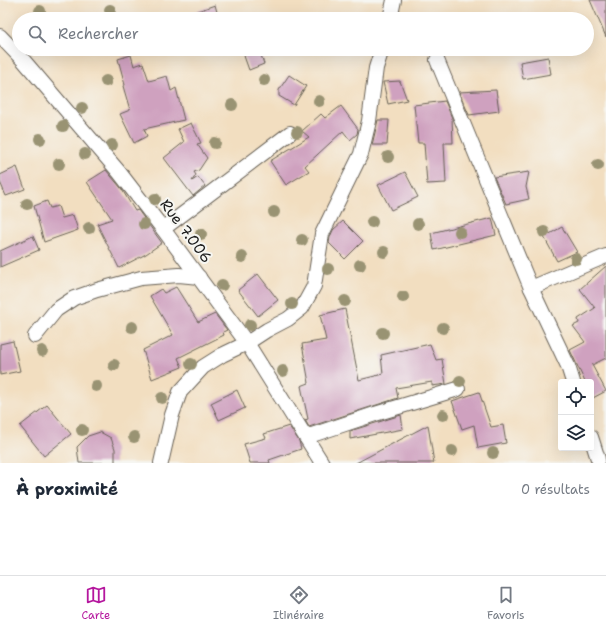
<!DOCTYPE html>
<html lang="fr">
<head>
<meta charset="utf-8">
<style>
	body { margin:0; font-family:"Shantell Sans",sans-serif; background:#f2f2f3; color:#1f2937 }
	.controls { position:absolute; right:12px; bottom:12px; display:grid; overflow:hidden; border-radius:4px; box-shadow:0 4px 16px #0002 }
	.controls button { width:36px; height:36px; display:grid; place-items:center; padding:0; border:0; border-bottom:1px solid #e0e1e3; background:#fff; color:#1f2937; font:20px sans-serif }
	.list { margin:0; padding:0; list-style:none }
	h2 { display:flex; justify-content:space-between; align-items:center; height:52px; margin:0; padding:0 16px; font-size:17px }
	h2 small { font-size:13px; font-weight:400; color:#747a83 }
	.icon { flex:none; width:22px; height:22px; fill:none; stroke:currentColor; stroke-width:2; stroke-linecap:round; stroke-linejoin:round }
	.map { position:relative; flex:none; width:606px; height:463px; overflow:hidden }
	.search { position:absolute; background:#fff; box-shadow:0 4px 16px #0002; left:12px; right:12px; top:12px; height:44px; display:flex; align-items:center; gap:10px; box-sizing:border-box; padding:0 14px; border-radius:22px; color:#747a83; font-size:15px }
	.sheet { height:112px; background:#fff }
	nav { display:flex; justify-content:space-around; align-items:center; box-sizing:border-box; height:56px; border-top:1px solid #e0e1e3; background:#fff; font-size:11px; color:#747a83 }
	nav a { display:grid; justify-items:center; gap:2px }
	nav .on { color:#b5179e }
	.map>svg:first-child { display:block }
	.building { fill:#cfa1bf }
	.lines { fill:none; stroke-linecap:round; stroke-linejoin:round }
	.street-casing { stroke:#676055; stroke-width:16 }
	.street { stroke:#fff; stroke-width:14 }
	.tree { fill:#999373 }
	.labels { text-anchor:middle; stroke-width:4; stroke-linejoin:round; paint-order:stroke }
	.street-label { font-size:15px; fill:#1c1c1c; stroke:#f6f6f2 }
</style>
</head>
<body>
<div class="map">
<svg width="606" height="463" viewBox="0 0 606 463">
	<rect width="100%" height="100%" fill="#f6f6f2"/>
	<filter id="ink" filterUnits="userSpaceOnUse"><feTurbulence type="fractalNoise" baseFrequency=".025" numOctaves="2"/><feDisplacementMap in="SourceGraphic" scale="8" xChannelSelector="R" yChannelSelector="G"/><feConvolveMatrix kernelMatrix="1 2 1 2 8 2 1 2 1" color-interpolation-filters="sRGB"/></filter>
	<filter id="wash" filterUnits="userSpaceOnUse"><feTurbulence type="fractalNoise" baseFrequency=".012" numOctaves="4" result="noise"/><feDisplacementMap in="SourceGraphic" scale="16" xChannelSelector="R" yChannelSelector="G"/><feGaussianBlur stdDeviation="0.9" result="paint"/><feColorMatrix in="noise" values="0 0 0 0 0 0 0 0 0 0 0 0 0 0 0 0 0 1.4 0 .05"/><feComposite in="paint" operator="in"/></filter>
	<g filter="url(#wash)">
		<rect width="100%" height="100%" fill="#f2dec0"/>
		<g id="blocks">
			<!-- building -->
			<g class="building">
				<path d="M 590,0 L 606,0 L 606,37 Z"/>
				<path d="M 215,5 L 219,19 L 181,19 L 180,17 Z"/>
				<path d="M 248,49 L 259,49 L 264,64 L 249,70 L 244,56 Z"/>
				<path d="M 131,55 L 134,66 L 143,63 L 149,81 L 167,76 L 171,91 L 176,88 L 184,120 L 144,129 L 147,136 L 134,143 L 120,114 L 130,110 L 123,86 L 125,85 L 118,59 Z"/>
				<path d="M 548,57 L 551,74 L 523,79 L 520,62 Z"/>
				<path d="M 289,75 L 306,86 L 294,105 L 279,96 L 279,90 Z"/>
				<path d="M 400,81 L 407,100 L 388,104 L 383,82 Z"/>
				<path d="M 496,90 L 499,111 L 469,115 L 459,92 Z"/>
				<path d="M 445,101 L 452,118 L 453,143 L 444,143 L 446,183 L 427,184 L 424,143 L 418,143 L 414,105 Z"/>
				<path d="M 341,106 L 358,129 L 357,134 L 350,140 L 343,131 L 305,166 L 309,171 L 286,185 L 270,161 L 309,137 L 302,131 L 321,114 L 325,118 Z"/>
				<path d="M 378,120 L 389,120 L 387,145 L 372,145 Z"/>
				<path d="M 191,123 L 201,143 L 197,144 L 207,158 L 199,170 L 194,172 L 196,175 L 192,181 L 198,177 L 205,186 L 193,196 L 164,158 L 184,142 L 178,129 Z"/>
				<path d="M 17,167 L 25,189 L 6,196 L 0,182 L 0,175 Z"/>
				<path d="M 106,170 L 121,188 L 135,211 L 138,210 L 162,243 L 146,254 L 119,268 L 97,224 L 112,219 L 87,182 Z"/>
				<path d="M 405,172 L 418,197 L 391,210 L 378,185 Z"/>
				<path d="M 529,172 L 526,187 L 529,199 L 506,204 L 494,177 Z"/>
				<path d="M 47,201 L 50,208 L 58,206 L 62,218 L 73,215 L 78,230 L 44,242 L 34,206 Z"/>
				<path d="M 492,218 L 496,235 L 434,250 L 431,233 Z"/>
				<path d="M 343,221 L 363,241 L 345,259 L 329,243 L 330,237 L 333,230 Z"/>
				<path d="M 562,227 L 577,252 L 557,261 L 544,237 Z"/>
				<path d="M 33,236 L 39,250 L 0,267 L 0,251 Z"/>
				<path d="M 606,266 L 606,358 L 592,365 L 606,391 L 591,399 L 591,382 L 585,382 L 570,350 L 585,342 L 573,326 L 579,323 L 578,319 L 595,308 L 580,289 Z"/>
				<path d="M 258,274 L 278,300 L 258,316 L 238,290 Z"/>
				<path d="M 176,287 L 198,322 L 215,314 L 227,330 L 223,332 L 224,335 L 178,358 L 182,367 L 152,379 L 143,350 L 173,335 L 150,296 L 161,289 L 164,293 Z"/>
				<path d="M 345,309 L 359,380 L 383,374 L 381,355 L 430,344 L 436,360 L 442,359 L 446,384 L 432,386 L 432,382 L 396,388 L 398,398 L 309,427 L 305,420 L 308,419 L 301,386 L 309,383 L 302,344 L 326,340 L 320,315 Z"/>
				<path d="M 13,341 L 20,371 L 0,375 L 0,344 Z"/>
				<path d="M 237,390 L 245,408 L 219,420 L 211,403 Z"/>
				<path d="M 479,392 L 491,427 L 503,425 L 506,443 L 478,448 L 474,425 L 462,429 L 452,401 Z"/>
				<path d="M 47,405 L 71,434 L 44,456 L 20,426 Z"/>
				<path d="M 401,415 L 403,429 L 350,439 L 350,431 Z"/>
				<path d="M 428,425 L 434,463 L 356,463 Z"/>
				<path d="M 289,426 L 299,441 L 301,449 L 269,460 L 270,463 L 250,463 L 244,444 L 266,438 L 264,434 Z"/>
				<path d="M 100,432 L 111,438 L 115,449 L 115,463 L 79,463 L 77,447 L 88,436 Z"/>
			</g>
		</g>
	</g>
	<g filter="url(#ink)">
		<use href="#blocks" fill-opacity="0" stroke="#676055" stroke-width="1"/>
		<g class="lines">
			<defs>
				<g id="street">
					<path d="M 390,19 L 394,0"/>
					<path d="M 0,36 L 24,61 L 119,172 L 163,229 L 247,343 L 322,463"/>
					<path d="M 437,60 L 531,288 L 568,366 L 573,382"/>
					<path d="M 163,229 L 290,133"/>
					<path d="M 531,288 L 606,256"/>
					<path d="M 35,336 L 56,310 L 74,298 L 97,290 L 141,278 L 179,275 L 199,277"/>
					<path d="M 306,437 L 375,414 L 458,389"/>
					<path d="M 591,437 L 598,459"/>
					<path d="M 161,463 L 172,415 L 180,392 L 203,367 L 222,355 L 247,343 L 267,330 L 288,319 L 302,308 L 314,286 L 322,234 L 361,154 L 369,121 L 376,68 L 382,49"/>
				</g>
			</defs>
			<!-- street casing -->
			<use href="#street" class="street-casing"/>
			<!-- street -->
			<use href="#street" class="street"/>
		</g>
		<!-- trees -->
		<g class="tree">
			<circle cx="110" cy="10" r="6"/>
			<circle cx="40" cy="11" r="6"/>
			<circle cx="264" cy="80" r="6"/>
			<circle cx="106" cy="81" r="6"/>
			<circle cx="319" cy="101" r="6"/>
			<circle cx="232" cy="105" r="6"/>
			<circle cx="82" cy="108" r="6"/>
			<circle cx="63" cy="126" r="6"/>
			<circle cx="297" cy="132" r="6"/>
			<circle cx="40" cy="139" r="6"/>
			<circle cx="215" cy="143" r="6"/>
			<circle cx="112" cy="145" r="6"/>
			<circle cx="85" cy="154" r="6"/>
			<circle cx="388" cy="157" r="6"/>
			<circle cx="59" cy="164" r="6"/>
			<circle cx="598" cy="165" r="6"/>
			<circle cx="155" cy="199" r="6"/>
			<circle cx="27" cy="204" r="6"/>
			<circle cx="274" cy="212" r="6"/>
			<circle cx="372" cy="222" r="6"/>
			<circle cx="144" cy="224" r="6"/>
			<circle cx="418" cy="224" r="6"/>
			<circle cx="89" cy="228" r="6"/>
			<circle cx="460" cy="232" r="6"/>
			<circle cx="544" cy="232" r="6"/>
			<circle cx="201" cy="234" r="6"/>
			<circle cx="302" cy="240" r="6"/>
			<circle cx="384" cy="252" r="6"/>
			<circle cx="242" cy="257" r="6"/>
			<circle cx="576" cy="259" r="6"/>
			<circle cx="360" cy="265" r="6"/>
			<circle cx="328" cy="269" r="6"/>
			<circle cx="222" cy="285" r="6"/>
			<circle cx="403" cy="297" r="6"/>
			<circle cx="345" cy="301" r="6"/>
			<circle cx="292" cy="304" r="6"/>
			<circle cx="250" cy="325" r="6"/>
			<circle cx="132" cy="327" r="6"/>
			<circle cx="443" cy="328" r="6"/>
			<circle cx="383" cy="333" r="6"/>
			<circle cx="42" cy="351" r="6"/>
			<circle cx="191" cy="364" r="6"/>
			<circle cx="114" cy="365" r="6"/>
			<circle cx="283" cy="371" r="6"/>
			<circle cx="460" cy="381" r="6"/>
			<circle cx="96" cy="386" r="6"/>
			<circle cx="162" cy="398" r="6"/>
			<circle cx="443" cy="415" r="6"/>
			<circle cx="82" cy="430" r="6"/>
			<circle cx="134" cy="437" r="6"/>
			<circle cx="452" cy="451" r="6"/>
			<circle cx="493" cy="453" r="6"/>
		</g>
	</g>
	<g class="labels">
		<!-- street labels -->
		<g class="street-label">
			<text transform="translate(186 231) rotate(53)" y="5">Rue 7.006</text>
		</g>
	</g>
</svg>
<div class="controls">
<button><svg class="icon" aria-label="locate" viewBox="0 0 24 24"><circle cx="12" cy="12" r="6"/><path d="M12 2v4M12 18v4M2 12h4M18 12h4"/></svg></button>
<button><svg class="icon" aria-label="layers" viewBox="0 0 24 24"><path d="M12 4l9 5-9 5-9-5zM3 14l9 5 9-5"/></svg></button>
</div>
<div class="search"><svg class="icon" aria-label="search" viewBox="0 0 24 24"><circle cx="10" cy="10" r="6"/><path d="M15 15l6 6"/></svg>Rechercher</div>
</div>
<section class="sheet">
<h2>À proximité<small>0 résultats</small></h2>
<ul class="list">
</ul>
</section>
<nav>
<a class="on"><svg class="icon" aria-label="map" viewBox="0 0 24 24"><path d="M3 6l6-2 6 2 6-2v14l-6 2-6-2-6 2zM9 4v14M15 6v14"/></svg>Carte</a>
<a><svg class="icon" aria-label="directions" viewBox="0 0 24 24"><path d="M12 3l9 9-9 9-9-9zM9 14v-3h6M13 9l2 2-2 2"/></svg>Itinéraire</a>
<a><svg class="icon" aria-label="saved" viewBox="0 0 24 24"><path d="M7 4h10v16l-5-4-5 4z"/></svg>Favoris</a>
</nav>
</body>
</html>
